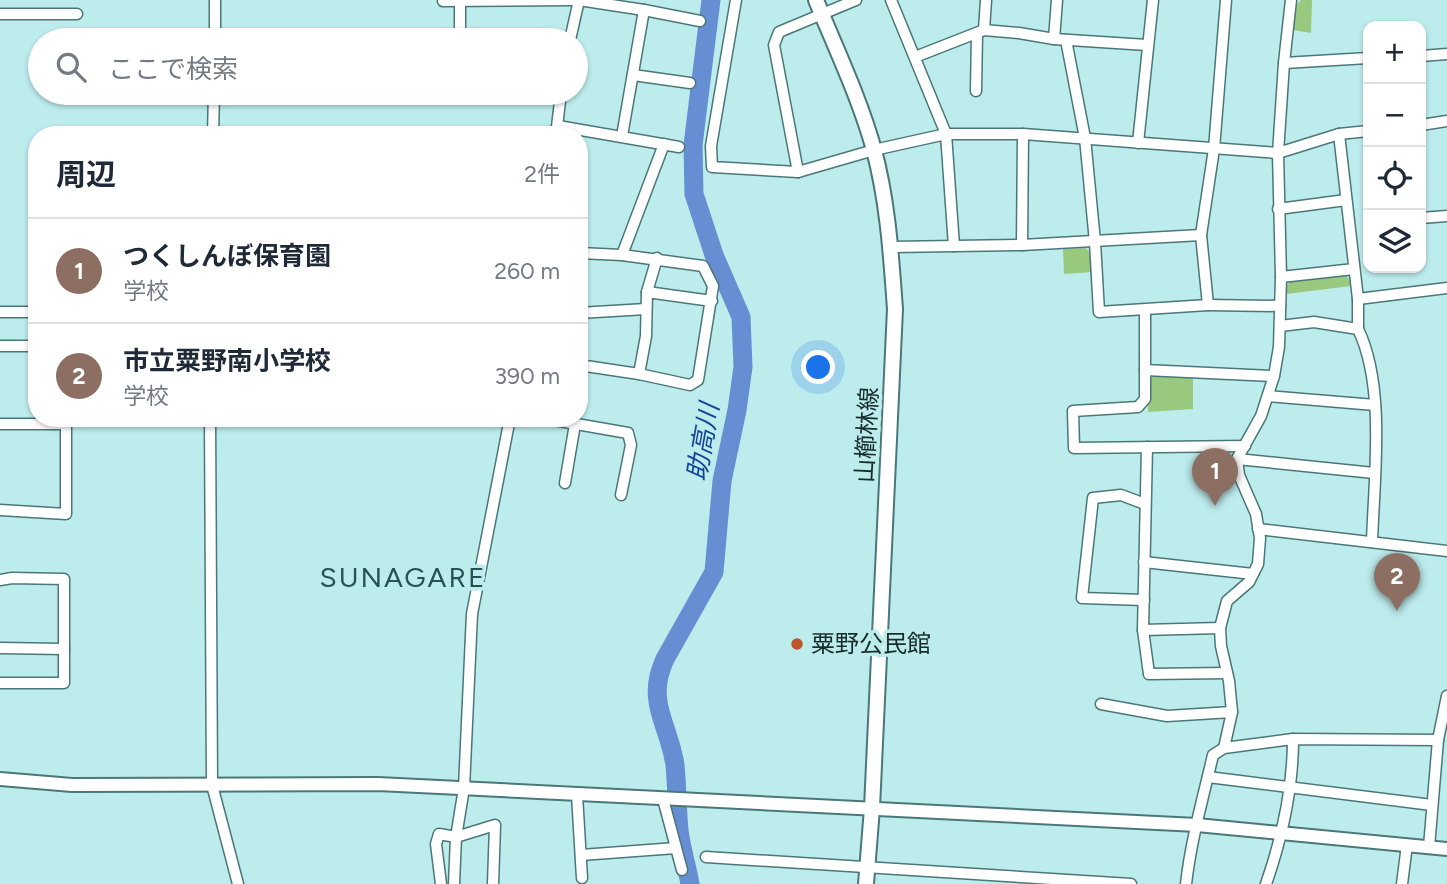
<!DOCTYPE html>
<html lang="ja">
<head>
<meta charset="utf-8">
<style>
	body { margin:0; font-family:Figtree,"Noto Sans JP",sans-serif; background:#f2f2f3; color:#1f2937 }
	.controls { position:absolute; right:21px; top:21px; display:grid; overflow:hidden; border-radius:14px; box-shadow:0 2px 5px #0004 }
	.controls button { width:63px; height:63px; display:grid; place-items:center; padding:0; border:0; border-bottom:2px solid #e0e1e3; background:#fff; color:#1f2937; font:35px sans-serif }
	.you { position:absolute; left:819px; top:368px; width:24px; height:24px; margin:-18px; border:5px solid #fff; border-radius:50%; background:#1a73e8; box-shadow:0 0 0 10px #1a73e833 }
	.badge { display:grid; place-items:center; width:46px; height:46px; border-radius:50%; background:#db2777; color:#fff; font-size:23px; font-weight:700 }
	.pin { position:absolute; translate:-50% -58px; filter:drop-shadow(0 2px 4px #0008) }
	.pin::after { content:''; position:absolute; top:37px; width:24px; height:21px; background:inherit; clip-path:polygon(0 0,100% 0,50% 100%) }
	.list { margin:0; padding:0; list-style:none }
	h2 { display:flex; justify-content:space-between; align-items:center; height:91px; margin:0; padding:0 28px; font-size:30px }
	h2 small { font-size:23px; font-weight:400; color:#747a83 }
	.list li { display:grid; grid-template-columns:46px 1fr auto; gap:21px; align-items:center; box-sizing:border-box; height:105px; padding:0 28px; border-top:2px solid #e0e1e3 }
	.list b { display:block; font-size:26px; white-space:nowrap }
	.list p { margin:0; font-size:23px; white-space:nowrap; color:#747a83 }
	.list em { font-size:23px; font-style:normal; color:#747a83 }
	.icon { flex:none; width:38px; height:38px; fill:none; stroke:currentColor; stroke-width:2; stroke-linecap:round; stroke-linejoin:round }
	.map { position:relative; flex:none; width:1447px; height:884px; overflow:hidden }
	.search { position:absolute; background:#fff; box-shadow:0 2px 5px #0004; left:28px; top:28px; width:560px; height:77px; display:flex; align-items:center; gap:18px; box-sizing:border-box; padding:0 24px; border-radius:38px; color:#747a83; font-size:26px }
	.panel { position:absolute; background:#fff; box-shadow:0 2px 5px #0004; left:28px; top:126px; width:560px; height:301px; border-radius:28px }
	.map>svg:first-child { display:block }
	.green { fill:#99c87f }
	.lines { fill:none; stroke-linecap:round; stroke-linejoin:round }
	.river { stroke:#668ed3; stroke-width:19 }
	.minor-casing { stroke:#4b7778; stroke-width:13 }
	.tertiary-casing { stroke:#4b7778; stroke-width:16 }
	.secondary-casing { stroke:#4b7778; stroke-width:18 }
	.minor { stroke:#fff; stroke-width:10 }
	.tertiary { stroke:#fff; stroke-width:12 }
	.secondary { stroke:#fff; stroke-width:14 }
	.poi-dot { fill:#bc542c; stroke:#bdeced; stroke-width:2.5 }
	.labels { text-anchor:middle; stroke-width:7; stroke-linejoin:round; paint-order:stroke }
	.street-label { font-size:24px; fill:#192c2c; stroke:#bdeced }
	.poi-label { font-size:24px; fill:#192c2c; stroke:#bdeced; text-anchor:start }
	.water-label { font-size:26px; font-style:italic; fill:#154495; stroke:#bdeced }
	.quarter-label { font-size:28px; letter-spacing:2px; fill:#285355; stroke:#bdeced }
</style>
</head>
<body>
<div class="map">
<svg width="1447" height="884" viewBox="0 0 1447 884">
	<rect width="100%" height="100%" fill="#bdeced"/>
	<!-- green -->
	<g class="green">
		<path d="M 1301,0 L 1312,0 L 1311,33 L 1293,30 L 1296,5 Z"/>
		<path d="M 1086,248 L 1092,256 L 1093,272 L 1064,274 L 1063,249 Z"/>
		<path d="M 1344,274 L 1350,280 L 1351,286 L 1286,294 L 1286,287 L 1291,280 Z"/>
		<path d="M 1153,376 L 1193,377 L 1193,409 L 1148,412 L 1148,382 Z"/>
	</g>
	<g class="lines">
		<!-- river -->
		<path class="river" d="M 690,884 C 687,866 681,848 679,830 C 677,809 677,786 675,765 C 669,724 645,702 665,659 L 714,572 L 722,481 L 737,410 L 743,367 L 741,317 L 714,255 L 694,194 L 693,145 L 711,0"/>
		<defs>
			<g id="minor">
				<path d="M 460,0 L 460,40"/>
				<path d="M 736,0 L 711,146 L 712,167 L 798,172 L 874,150 L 946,134 L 1023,134 L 1278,153 L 1339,134 L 1368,131"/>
				<path d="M 891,0 L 946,134 L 954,246"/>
				<path d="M 443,1 L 574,0"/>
				<path d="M 0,14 L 77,14"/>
				<path d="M 984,30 L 986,0"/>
				<path d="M 1054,39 L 1057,0"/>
				<path d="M 215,40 L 215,0"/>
				<path d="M 570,40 L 579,0 L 644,10"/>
				<path d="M 1066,40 L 1085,138 L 1095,242 L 1099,312 L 1208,305 L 1201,235 L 1214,149 L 1226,0"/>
				<path d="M 1421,56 L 1447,54"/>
				<path d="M 915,57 L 984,30 L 1019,33 L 1054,39 L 1147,45"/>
				<path d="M 1284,63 L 1368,58"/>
				<path d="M 633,75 L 690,83"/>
				<path d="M 976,91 L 977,34"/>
				<path d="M 1421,125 L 1447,121"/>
				<path d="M 558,126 L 679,147"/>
				<path d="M 1339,134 L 1358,299 L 1358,329"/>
				<path d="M 213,135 L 214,93"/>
				<path d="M 556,135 L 561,93"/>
				<path d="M 622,136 L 644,10 L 700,21"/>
				<path d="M 1138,143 L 1153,0"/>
				<path d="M 798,172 L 774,45 L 779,32 L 856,0"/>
				<path d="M 1278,209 L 1346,200"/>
				<path d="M 1421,218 L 1447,216"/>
				<path d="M 1022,245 L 1023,134"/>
				<path d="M 892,247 L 1022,245 L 1201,235"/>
				<path d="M 579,253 L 622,255 L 703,266 L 713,286 L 698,380 L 690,385 L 639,374 L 646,336 L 647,292 L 712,301"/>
				<path d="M 622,255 L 664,144"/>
				<path d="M 1281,277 L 1354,269"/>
				<path d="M 647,292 L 657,258"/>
				<path d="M 1358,299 L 1447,288"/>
				<path d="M 1208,305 L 1280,306"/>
				<path d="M 1145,310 L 1145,370 L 1274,376"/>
				<path d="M 0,312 L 37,312"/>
				<path d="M 579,313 L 646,309"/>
				<path d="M 1280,326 L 1314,322 L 1358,329 C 1386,387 1374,477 1372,542"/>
				<path d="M 0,346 L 37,346"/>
				<path d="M 579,365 L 639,374"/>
				<path d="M 1145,370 L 1145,399 L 1138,407 L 1073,411 L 1074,448 L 1245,446"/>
				<path d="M 1268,396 L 1375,405"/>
				<path d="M 210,418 L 212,785 L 238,884"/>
				<path d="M 542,418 L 628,433 L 631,445 L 621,495"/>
				<path d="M 0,424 L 66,424 L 66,514 L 0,510"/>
				<path d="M 1147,447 L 1143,630 L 1220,628"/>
				<path d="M 1237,459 L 1374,473"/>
				<path d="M 565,483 L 575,424"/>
				<path d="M 1258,529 L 1447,551"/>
				<path d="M 1144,562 L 1253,574"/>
				<path d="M 0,580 L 12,578 L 64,579 L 64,683 L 0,683"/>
				<path d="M 1144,600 L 1082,598 L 1093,498 L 1121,495 L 1145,504"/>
				<path d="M 1143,630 L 1149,674 L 1227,673"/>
				<path d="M 0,648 L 64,649"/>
				<path d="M 1101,704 L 1167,716 L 1232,712"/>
				<path d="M 1224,748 L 1232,712 L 1229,681 L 1221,646 L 1220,628 L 1227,601 L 1249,582 L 1258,564 L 1260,538 L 1256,514 L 1239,475 L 1237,459 L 1261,416 L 1274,376 L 1279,347 L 1281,277 L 1278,153 L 1284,63 L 1291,0"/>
				<path d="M 1208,777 L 1432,805"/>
				<path d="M 577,795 L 582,878"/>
				<path d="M 663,799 L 682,870"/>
				<path d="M 1429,847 L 1438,740 L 1447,696"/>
				<path d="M 581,855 L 676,848"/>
				<path d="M 706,857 L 1131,884"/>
				<path d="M 441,884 L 436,844 L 439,834 L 456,837 L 495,825 L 493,884"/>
				<path d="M 454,884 L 456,837 L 464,788 L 472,614 L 510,418"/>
				<path d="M 1186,884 C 1191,840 1203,798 1213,755 L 1224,748 L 1293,739 L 1438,740"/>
				<path d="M 1266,884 C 1282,838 1293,787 1293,739"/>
				<path d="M 1402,884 L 1407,845"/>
			</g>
			<path id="tertiary" d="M 0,779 L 72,785 L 378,784 L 1197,825 L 1447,849"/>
			<path id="secondary" d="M 816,0 C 836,49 860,99 874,150 C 888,203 891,255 895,309 L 872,808 L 866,884"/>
		</defs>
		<!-- minor casing -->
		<use href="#minor" class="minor-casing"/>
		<!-- tertiary casing -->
		<use href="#tertiary" class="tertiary-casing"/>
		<!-- secondary casing -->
		<use href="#secondary" class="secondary-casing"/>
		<!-- minor -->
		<use href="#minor" class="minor"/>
		<!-- tertiary -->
		<use href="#tertiary" class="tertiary"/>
		<!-- secondary -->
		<use href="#secondary" class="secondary"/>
	</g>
	<!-- markers -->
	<circle class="poi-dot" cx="797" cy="644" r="7"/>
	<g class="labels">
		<!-- street labels -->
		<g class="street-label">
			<text transform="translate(867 435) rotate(-87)" y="8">山櫛林線</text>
		</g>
		<!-- poi labels -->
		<g class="poi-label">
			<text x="811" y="652">粟野公民館</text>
		</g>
		<!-- water labels -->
		<g class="water-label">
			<text transform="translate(703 442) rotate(-80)" y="9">助高川</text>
		</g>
		<!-- quarter labels -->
		<g class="quarter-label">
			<text x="403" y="587">SUNAGARE</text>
		</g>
	</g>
</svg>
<div class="controls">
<button>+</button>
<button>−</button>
<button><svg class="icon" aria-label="locate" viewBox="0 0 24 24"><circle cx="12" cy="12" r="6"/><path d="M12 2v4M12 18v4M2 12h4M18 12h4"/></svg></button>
<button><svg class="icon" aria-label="layers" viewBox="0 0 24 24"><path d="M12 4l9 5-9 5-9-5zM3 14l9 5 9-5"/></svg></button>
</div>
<div class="you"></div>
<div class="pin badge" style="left:1215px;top:506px;background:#8d6e63">1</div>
<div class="pin badge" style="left:1397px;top:611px;background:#8d6e63">2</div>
<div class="search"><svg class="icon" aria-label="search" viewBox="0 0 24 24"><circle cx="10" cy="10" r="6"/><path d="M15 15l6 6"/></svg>ここで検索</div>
<section class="panel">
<h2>周辺<small>2件</small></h2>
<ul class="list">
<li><span class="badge" style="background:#8d6e63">1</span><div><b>つくしんぼ保育園</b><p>学校</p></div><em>260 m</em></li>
<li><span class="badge" style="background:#8d6e63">2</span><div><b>市立粟野南小学校</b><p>学校</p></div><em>390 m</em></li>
</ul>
</section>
</div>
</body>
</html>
